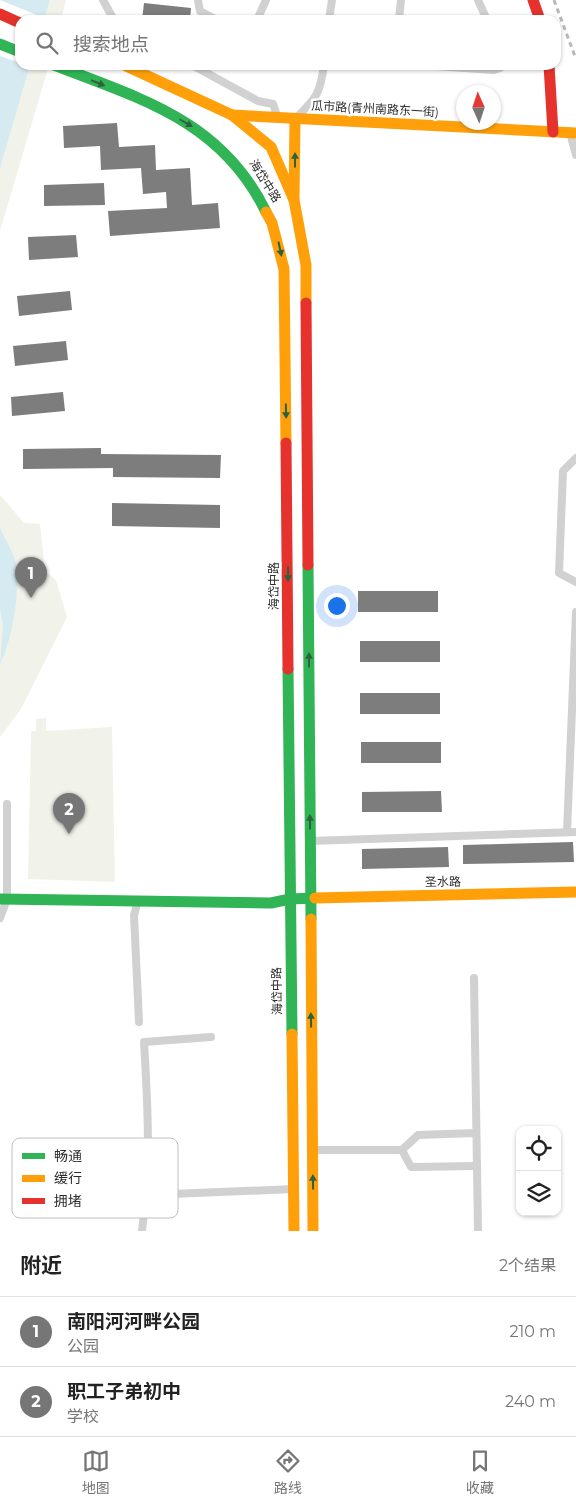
<!DOCTYPE html>
<html lang="zh">
<head>
<meta charset="utf-8">
<style>
	body { margin:0; font-family:Montserrat,"Noto Sans SC",sans-serif; background:#f6f6f6; color:#222 }
	.controls { position:absolute; right:15px; bottom:15px; display:grid; overflow:hidden; border-radius:10px; box-shadow:0 1px 4px #0004 }
	.controls button { width:45px; height:45px; display:grid; place-items:center; padding:0; border:0; border-bottom:1px solid #e0e0e0; background:#fff; color:#222; font:25px sans-serif }
	.compass { position:absolute; left:456px; top:85px; width:45px; height:45px; border-radius:50%; background:#fff; box-shadow:0 1px 4px #0004; rotate:357deg }
	.you { position:absolute; left:336px; top:605px; width:18px; height:18px; margin:-12px; border:4px solid #fff; border-radius:50%; background:#1a73e8; box-shadow:0 0 0 8px #1a73e833 }
	.badge { display:grid; place-items:center; width:32px; height:32px; border-radius:50%; background:#767676; color:#fff; font-size:16px; font-weight:700 }
	.pin { position:absolute; translate:-50% -41px; filter:drop-shadow(0 1px 2px #0008) }
	.pin::after { content:''; position:absolute; top:26px; width:18px; height:15px; background:inherit; clip-path:polygon(0 0,100% 0,50% 100%) }
	.list { margin:0; padding:0; list-style:none }
	h2 { display:flex; justify-content:space-between; align-items:center; height:65px; margin:0; padding:0 20px; font-size:21px }
	h2 small { font-size:16px; font-weight:400; color:#767676 }
	.list li { display:grid; grid-template-columns:32px 1fr auto; gap:15px; align-items:center; box-sizing:border-box; height:70px; padding:0 20px; border-top:1px solid #e0e0e0 }
	.list b { display:block; font-size:19px; white-space:nowrap }
	.list p { margin:0; font-size:16px; white-space:nowrap; color:#767676 }
	.list em { font-size:16px; font-style:normal; color:#767676 }
	.icon { flex:none; width:28px; height:28px; fill:none; stroke:currentColor; stroke-width:2; stroke-linecap:round; stroke-linejoin:round }
	.map { position:relative; flex:none; width:576px; height:1231px; overflow:hidden }
	.search { position:absolute; background:#fff; box-shadow:0 1px 4px #0004; left:15px; right:15px; top:15px; height:55px; display:flex; align-items:center; gap:12px; box-sizing:border-box; padding:0 18px; border-radius:15px; color:#767676; font-size:19px }
	.sheet { height:205px; background:#fff }
	nav { display:flex; justify-content:space-around; align-items:center; box-sizing:border-box; height:70px; border-top:1px solid #e0e0e0; background:#fff; font-size:14px; color:#767676 }
	nav a { display:grid; justify-items:center; gap:2px }
	nav .on { color:#767676 }
	.map>svg:first-child { display:block }
	.green { fill:#f1f3ea }
	.water { fill:#d6ebf1 }
	.pier { fill:#fff }
	.building { fill:#7d7d7d }
	.lines { fill:none; stroke-linecap:round; stroke-linejoin:round }
	.street { stroke:#d1d1d1; stroke-width:8 }
	.fast { stroke:#30b455; stroke-width:11 }
	.slow { stroke:#ff9f0a; stroke-width:11 }
	.jam { stroke:#e5322d; stroke-width:11 }
	.rail { stroke:#b8b8b8; stroke-width:3; stroke-dasharray:5 4; stroke-linecap:butt }
	.oneway { fill:#2e623c }
	.labels { text-anchor:middle; stroke-width:5; stroke-linejoin:round; paint-order:stroke }
	.street-label { font-size:12px; fill:#2c2c2c; stroke:#fff }
	.key { fill:#fff; stroke:#c0c0c0; stroke-width:1 }
	.key-label { font-size:14px; fill:#2c2c2c }
</style>
</head>
<body>
<div class="map">
<svg width="576" height="1231" viewBox="0 0 576 1231">
	<rect width="100%" height="100%" fill="#fff"/>
	<!-- green -->
	<g class="green">
		<path d="M 0,0 L 66,0 L 61,20 L 20,20 L 20,65 L 49,65 L 0,231 Z"/>
		<path d="M 0,495 L 24,523 L 40,524 L 45,571 L 56,580 L 67,617 L 21,709 L 0,737 Z"/>
		<path d="M 46,718 L 46,731 L 112,727 L 115,882 L 28,879 L 31,731 L 36,731 L 36,719 Z"/>
	</g>
	<!-- water -->
	<g class="water">
		<path d="M 0,0 L 50,0 L 44,20 L 20,20 L 20,65 L 30,65 L 0,168 Z"/>
		<path d="M 0,528 C 5,539 12,550 15,560 C 22,585 12,641 0,664 L 3,626 L 0,609 Z"/>
	</g>
	<!-- pier -->
	<path class="pier" d="M 0,0 L 47,19 L 20,20 L 20,63 L 0,56 Z"/>
	<!-- building -->
	<g class="building">
		<path d="M 144,3 L 191,8 L 190,20 L 142,20 Z"/>
		<path d="M 117,123 L 119,147 L 155,145 L 156,170 L 190,168 L 192,205 L 218,203 L 220,228 L 110,236 L 108,211 L 167,208 L 166,192 L 143,194 L 141,168 L 101,170 L 100,146 L 64,148 L 63,126 Z"/>
		<path d="M 104,183 L 105,205 L 44,206 L 44,185 Z"/>
		<path d="M 76,235 L 78,257 L 29,260 L 28,237 Z"/>
		<path d="M 70,291 L 72,310 L 19,316 L 17,296 Z"/>
		<path d="M 66,341 L 68,360 L 15,366 L 13,346 Z"/>
		<path d="M 63,392 L 65,411 L 12,416 L 11,397 Z"/>
		<path d="M 101,448 L 101,454 L 221,455 L 220,478 L 113,477 L 113,468 L 23,469 L 23,449 Z"/>
		<path d="M 112,503 L 220,505 L 220,528 L 112,526 Z"/>
		<rect x="358" y="591" width="80" height="21"/>
		<rect x="360" y="641" width="80" height="21"/>
		<rect x="360" y="693" width="80" height="21"/>
		<rect x="361" y="742" width="80" height="21"/>
		<path d="M 441,791 L 442,812 L 362,812 L 362,792 Z"/>
		<path d="M 573,842 L 574,862 L 463,864 L 463,845 Z"/>
		<path d="M 448,847 L 449,867 L 362,869 L 362,849 Z"/>
	</g>
	<g class="lines">
		<!-- street -->
		<g class="street">
			<path d="M 103,0 L 114,20"/>
			<path d="M 198,0 L 200,11 L 217,20"/>
			<path d="M 478,0 L 487,20"/>
			<path d="M 257,20 L 266,0"/>
			<path d="M 329,20 L 332,0"/>
			<path d="M 399,20 L 401,0"/>
			<path d="M 192,65 L 258,101 L 273,104 L 278,118"/>
			<path d="M 420,65 L 494,70 L 500,68 L 499,65"/>
			<path d="M 295,119 C 316,98 320,95 324,65"/>
			<path d="M 570,133 L 576,155"/>
			<path d="M 576,458 L 563,471 L 559,573 L 576,582"/>
			<path d="M 567,832 L 576,612"/>
			<path d="M 310,841 L 576,832"/>
			<path d="M 138,901 L 134,915 L 139,1022"/>
			<path d="M 0,918 L 7,899 L 7,804"/>
			<path d="M 474,978 L 478,1231"/>
			<path d="M 312,1150 L 402,1150 L 418,1135 L 476,1133"/>
			<path d="M 402,1150 L 411,1167 L 477,1166"/>
			<path d="M 147,1195 L 294,1189"/>
			<path d="M 142,1231 C 151,1166 148,1108 144,1042 L 211,1037"/>
		</g>
		<!-- fast -->
		<g class="fast">
			<path d="M 0,44 L 20,52"/>
			<path d="M 54,65 C 142,99 222,121 266,212"/>
			<path d="M 308,565 L 311,919"/>
			<path d="M 288,669 L 292,1034"/>
			<path d="M 0,899 L 271,903 L 290,899 L 315,898"/>
		</g>
		<!-- slow -->
		<g class="slow">
			<path d="M 124,65 L 232,115 L 271,147 L 294,200 L 306,265 L 306,303"/>
			<path d="M 232,115 L 576,133"/>
			<path d="M 294,200 L 295,119"/>
			<path d="M 266,212 L 272,223 L 284,269 L 286,443"/>
			<path d="M 315,898 L 576,892"/>
			<path d="M 311,919 L 313,1231"/>
			<path d="M 292,1034 L 294,1231"/>
		</g>
		<!-- jam -->
		<g class="jam">
			<path d="M 533,0 L 540,20"/>
			<path d="M 0,14 L 20,23"/>
			<path d="M 549,65 L 553,132"/>
			<path d="M 306,303 L 308,565"/>
			<path d="M 286,443 L 288,669"/>
		</g>
		<!-- rail -->
		<path class="rail" d="M 554,0 L 576,59"/>
	</g>
	<!-- one-way arrows -->
	<defs><path id="oneway-solid" d="M-6-.8H1V-3.2L6.5 0L1 3.2V.8H-6Z" transform="scale(1.25)"/></defs>
	<g class="oneway">
		<use href="#oneway-solid" transform="translate(98 83) rotate(22)"/>
		<use href="#oneway-solid" transform="translate(186 123) rotate(30)"/>
		<use href="#oneway-solid" transform="translate(295 160) rotate(-90)"/>
		<use href="#oneway-solid" transform="translate(280 249) rotate(78)"/>
		<use href="#oneway-solid" transform="translate(286 411) rotate(89)"/>
		<use href="#oneway-solid" transform="translate(288 574) rotate(90)"/>
		<use href="#oneway-solid" transform="translate(309 660) rotate(-90)"/>
		<use href="#oneway-solid" transform="translate(310 822) rotate(-90)"/>
		<use href="#oneway-solid" transform="translate(311 1020) rotate(-91)"/>
		<use href="#oneway-solid" transform="translate(313 1182) rotate(-91)"/>
	</g>
	<g class="labels">
		<!-- street labels -->
		<g class="street-label">
			<text transform="translate(375 109) rotate(3)" y="4">瓜市路(青州南路东一街)</text>
			<text transform="translate(265 181) rotate(58)" y="4">海岱中路</text>
			<text transform="translate(274 586) rotate(-90)" y="4">海岱中路</text>
			<text transform="translate(443 882) rotate(-1)" y="4">圣水路</text>
			<text transform="translate(277 991) rotate(-91)" y="4">海岱中路</text>
		</g>
	</g>
	<!-- legend -->
	<rect x="12" y="1138" width="166" height="80" rx="8" class="key"/>
	<rect x="22" y="1153" width="23" height="6" fill="#30b455"/>
	<rect x="22" y="1175" width="23" height="7" fill="#ff9f0a"/>
	<rect x="22" y="1198" width="23" height="6" fill="#e5322d"/>
	<g class="key-label">
		<text x="54" y="1161">畅通</text>
		<text x="54" y="1183">缓行</text>
		<text x="54" y="1206">拥堵</text>
	</g>
</svg>
<div class="controls">
<button><svg class="icon" aria-label="locate" viewBox="0 0 24 24"><circle cx="12" cy="12" r="6"/><path d="M12 2v4M12 18v4M2 12h4M18 12h4"/></svg></button>
<button><svg class="icon" aria-label="layers" viewBox="0 0 24 24"><path d="M12 4l9 5-9 5-9-5zM3 14l9 5 9-5"/></svg></button>
</div>
<svg class="compass" viewBox="-18 -18 36 36"><path d="M0-13l5 13h-10z" fill="#e53935"/><path d="M0 13l5-13h-10z" fill="#767676"/></svg>
<div class="you"></div>
<div class="pin badge" style="left:31px;top:598px">1</div>
<div class="pin badge" style="left:69px;top:834px">2</div>
<div class="search"><svg class="icon" aria-label="search" viewBox="0 0 24 24"><circle cx="10" cy="10" r="6"/><path d="M15 15l6 6"/></svg>搜索地点</div>
</div>
<section class="sheet">
<h2>附近<small>2个结果</small></h2>
<ul class="list">
<li><span class="badge">1</span><div><b>南阳河河畔公园</b><p>公园</p></div><em>210 m</em></li>
<li><span class="badge">2</span><div><b>职工子弟初中</b><p>学校</p></div><em>240 m</em></li>
</ul>
</section>
<nav>
<a class="on"><svg class="icon" aria-label="map" viewBox="0 0 24 24"><path d="M3 6l6-2 6 2 6-2v14l-6 2-6-2-6 2zM9 4v14M15 6v14"/></svg>地图</a>
<a><svg class="icon" aria-label="directions" viewBox="0 0 24 24"><path d="M12 3l9 9-9 9-9-9zM9 14v-3h6M13 9l2 2-2 2"/></svg>路线</a>
<a><svg class="icon" aria-label="saved" viewBox="0 0 24 24"><path d="M7 4h10v16l-5-4-5 4z"/></svg>收藏</a>
</nav>
</body>
</html>
